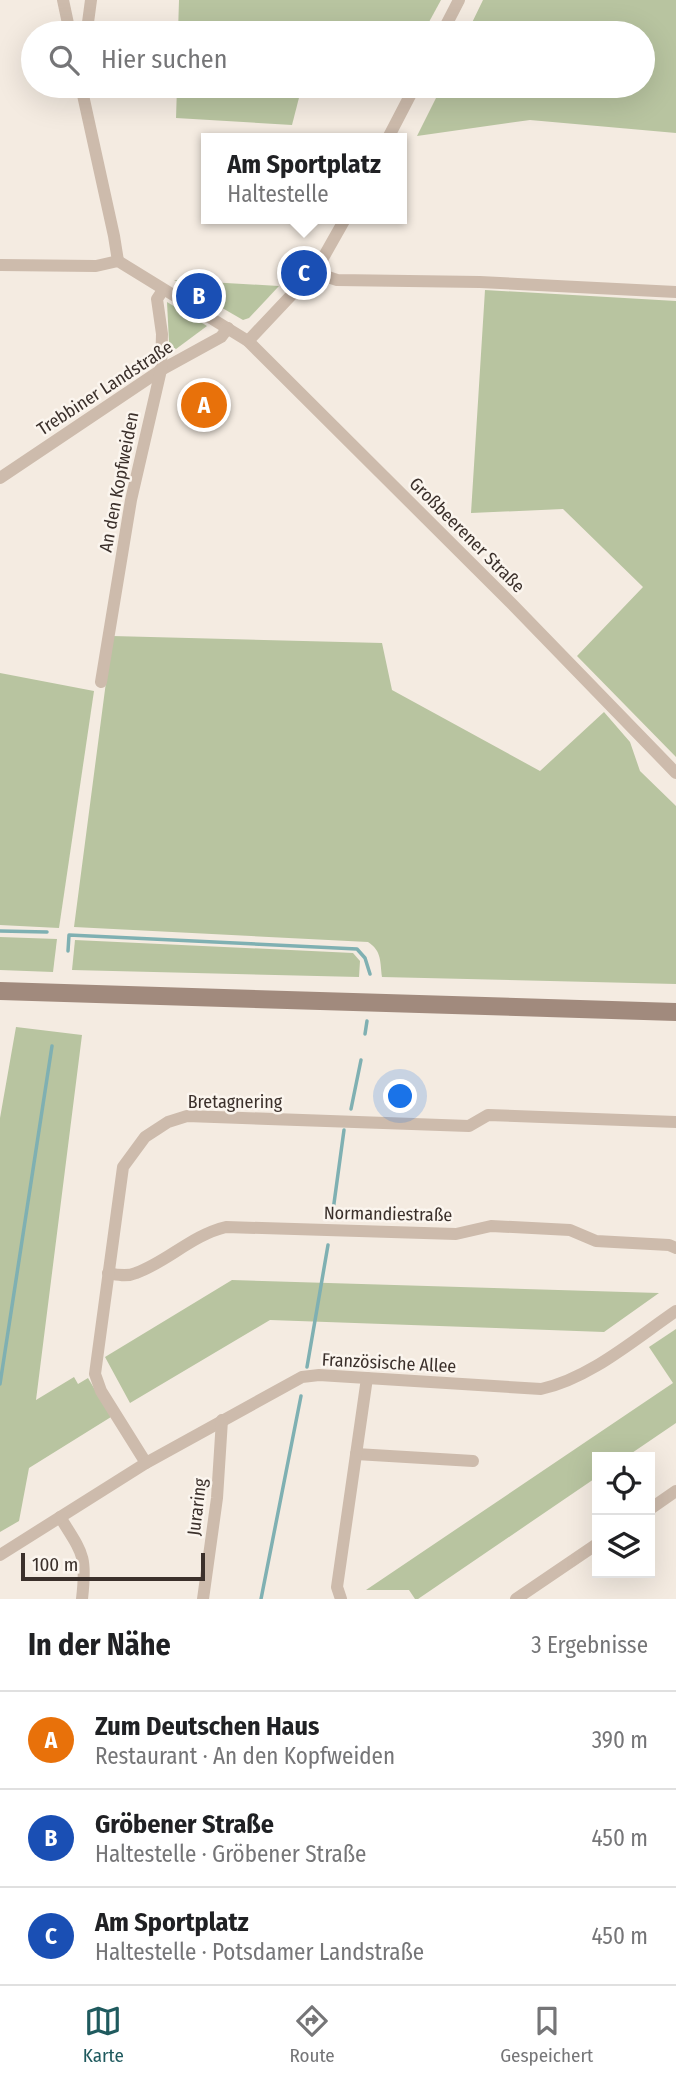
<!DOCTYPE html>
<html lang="de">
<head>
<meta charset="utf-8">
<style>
	body { margin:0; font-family:"Fira Sans Condensed",sans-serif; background:#f6f6f6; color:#202124 }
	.controls { position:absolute; right:21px; bottom:21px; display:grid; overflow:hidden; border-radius:0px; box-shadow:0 7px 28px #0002 }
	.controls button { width:63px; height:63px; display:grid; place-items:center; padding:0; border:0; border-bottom:2px solid #e0e0e0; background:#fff; color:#202124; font:35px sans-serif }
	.scale { position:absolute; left:21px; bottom:18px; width:184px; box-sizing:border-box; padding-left:7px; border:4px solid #3b302b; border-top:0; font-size:19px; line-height:24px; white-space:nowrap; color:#3b302b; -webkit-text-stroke:5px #fbf5ee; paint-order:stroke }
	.you { position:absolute; left:401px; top:1097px; width:24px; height:24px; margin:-18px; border:5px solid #fff; border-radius:50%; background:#1a73e8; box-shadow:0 0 0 10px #1a73e833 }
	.badge { display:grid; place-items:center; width:46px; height:46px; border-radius:50%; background:#1f5a5e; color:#fff; font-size:23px; font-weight:700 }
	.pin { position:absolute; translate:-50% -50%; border:4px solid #fff; box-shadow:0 2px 7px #0006 }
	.popup { position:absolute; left:201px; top:133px; width:206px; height:91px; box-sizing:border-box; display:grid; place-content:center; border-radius:0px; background:#fff; filter:drop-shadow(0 2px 5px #0005); font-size:23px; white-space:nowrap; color:#757577 }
	.popup b { font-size:26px; color:#202124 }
	.popup::after { content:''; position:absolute; left:50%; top:100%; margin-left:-14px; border:14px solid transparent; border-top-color:#fff }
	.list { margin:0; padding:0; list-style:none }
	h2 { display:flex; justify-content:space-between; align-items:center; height:91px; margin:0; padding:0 28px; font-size:30px }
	h2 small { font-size:23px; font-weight:400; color:#757577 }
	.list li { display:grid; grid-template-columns:46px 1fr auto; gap:21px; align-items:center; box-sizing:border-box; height:98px; padding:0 28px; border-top:2px solid #e0e0e0 }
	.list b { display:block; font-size:26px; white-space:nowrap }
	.list p { margin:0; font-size:23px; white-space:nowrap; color:#757577 }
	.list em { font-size:23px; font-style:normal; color:#757577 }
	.icon { flex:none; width:38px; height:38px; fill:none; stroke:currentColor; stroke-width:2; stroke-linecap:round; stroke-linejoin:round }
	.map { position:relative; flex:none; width:676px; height:1599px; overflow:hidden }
	.search { position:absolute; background:#fff; box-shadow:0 7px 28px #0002; left:21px; right:21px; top:21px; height:77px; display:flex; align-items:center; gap:18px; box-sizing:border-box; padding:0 24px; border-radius:38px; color:#757577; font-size:26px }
	.sheet { height:385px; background:#fff }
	nav { display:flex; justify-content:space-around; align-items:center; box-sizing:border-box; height:98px; border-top:2px solid #e0e0e0; background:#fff; font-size:19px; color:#757577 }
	nav a { display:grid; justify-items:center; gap:4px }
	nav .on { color:#1f5a5e }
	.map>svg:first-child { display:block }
	.green { fill:#b8c4a0 }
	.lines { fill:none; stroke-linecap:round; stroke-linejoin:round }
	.stream { stroke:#7fb0b2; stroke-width:3.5 }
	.minor { stroke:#cdbbac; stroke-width:12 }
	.secondary { stroke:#a18a7d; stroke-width:18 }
	.labels { text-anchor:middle; stroke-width:5; stroke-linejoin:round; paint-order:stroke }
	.street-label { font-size:18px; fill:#3b302b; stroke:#fbf5ee }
</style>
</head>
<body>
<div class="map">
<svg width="676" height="1599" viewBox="0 0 676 1599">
	<rect width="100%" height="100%" fill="#f4ebe1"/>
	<!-- green -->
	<g class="green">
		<path d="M 179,0 L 441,0 L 423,33 L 178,33 Z"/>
		<path d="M 483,0 L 676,0 L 676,133 L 530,120 L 417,136 L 442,86 L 643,86 L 643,33 L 467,33 Z"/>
		<path d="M 177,86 L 302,86 L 292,125 L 176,118 Z"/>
		<path d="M 174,280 L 279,286 L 249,318 L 243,320 Z"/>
		<path d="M 485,290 L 676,301 L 676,757 L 577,656 L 643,587 L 563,509 L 471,513 Z"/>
		<path d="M 167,302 L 207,326 L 176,349 L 170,346 L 169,342 Z"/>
		<path d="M 112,636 L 382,643 L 392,690 L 540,771 L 604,712 L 630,742 L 640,771 L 676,806 L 676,984 L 382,977 C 380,962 382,951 368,942 L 74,927 Z"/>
		<path d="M 0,673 L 94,691 L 59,928 L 0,925 Z"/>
		<path d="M 0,937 L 57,939 L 53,972 L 0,970 Z"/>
		<path d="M 75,940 L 353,953 L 360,961 L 359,977 L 72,970 Z"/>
		<path d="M 16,1027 L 82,1035 L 36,1400 L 74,1377 L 78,1384 L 88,1378 L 111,1417 L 29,1468 L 19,1521 L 0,1532 L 0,1118 Z"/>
		<path d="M 232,1280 L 659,1293 L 604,1332 L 270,1320 L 130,1403 L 105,1357 Z"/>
		<path d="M 676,1329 L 676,1423 L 626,1457 L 597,1457 L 597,1477 L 418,1599 L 415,1599 L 409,1590 L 366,1590 L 673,1383 L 649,1347 Z"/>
	</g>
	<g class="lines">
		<!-- stream -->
		<g class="stream">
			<path d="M 0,931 L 47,932"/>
			<path d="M 68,951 L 69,935 L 357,949 L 365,958 L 370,974"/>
			<path d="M 365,1034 L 367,1021"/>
			<path d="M 351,1109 L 361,1060"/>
			<path d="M 332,1218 L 344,1130"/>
			<path d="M 307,1367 L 328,1245"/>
			<path d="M 0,1384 L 52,1046"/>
			<path d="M 261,1599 L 301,1396"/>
		</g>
		<!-- minor -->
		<g class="minor">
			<path d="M 63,0 L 70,33"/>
			<path d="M 83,33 L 87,30 L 91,0"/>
			<path d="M 442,33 L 459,0"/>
			<path d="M 81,86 L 114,236 L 118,261"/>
			<path d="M 388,138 L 415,86"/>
			<path d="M 0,265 L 96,266 L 118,261 L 248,341 L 512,604 L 676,773"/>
			<path d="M 315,270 L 325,276 L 337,280 L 480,282 L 676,292"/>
			<path d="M 248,341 L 315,270 L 323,258 L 345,219"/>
			<path d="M 0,478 L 161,370 L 221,337 L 228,328"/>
			<path d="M 101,682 L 131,500 L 161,370 L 162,334 L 157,299 L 163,290"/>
			<path d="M 108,1273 C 117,1275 127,1277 136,1273 C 167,1262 192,1235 226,1227 L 456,1234 L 491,1226 L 570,1230 L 596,1241 L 669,1245 L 676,1248"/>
			<path d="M 356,1454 L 473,1461"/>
			<path d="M 146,1463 L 101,1391 L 95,1374 L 123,1167 L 145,1137 L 168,1122 L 187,1116 L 469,1126 L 488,1115 L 676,1122"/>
			<path d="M 650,1509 L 676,1491"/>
			<path d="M 60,1517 C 83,1554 87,1555 82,1599"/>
			<path d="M 0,1555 L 146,1463 L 302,1377 L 319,1375 L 541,1389 C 589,1379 635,1339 676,1311"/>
			<path d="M 203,1599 L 217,1498 L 222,1420"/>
			<path d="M 341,1599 L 337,1587 L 367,1378"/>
			<path d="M 516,1599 L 597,1544"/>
		</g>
		<!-- secondary -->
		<path class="secondary" d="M 0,991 L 676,1012"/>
	</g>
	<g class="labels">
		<!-- street labels -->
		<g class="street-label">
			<text transform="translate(105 388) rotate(-33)" y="6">Trebbiner Landstraße</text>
			<text transform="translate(119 482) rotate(-79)" y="6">An den Kopfweiden</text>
			<text transform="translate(467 535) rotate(45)" y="6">Großbeerener Straße</text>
			<text x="235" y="1108">Bretagnering</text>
			<text transform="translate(388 1214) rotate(1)" y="6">Normandiestraße</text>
			<text transform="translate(389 1363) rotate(3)" y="6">Französische Allee</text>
			<text transform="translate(197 1507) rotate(-83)" y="6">Juraring</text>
		</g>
	</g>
</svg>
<div class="controls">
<button><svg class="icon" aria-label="locate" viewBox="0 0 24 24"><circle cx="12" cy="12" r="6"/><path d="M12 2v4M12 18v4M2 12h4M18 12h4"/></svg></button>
<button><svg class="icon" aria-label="layers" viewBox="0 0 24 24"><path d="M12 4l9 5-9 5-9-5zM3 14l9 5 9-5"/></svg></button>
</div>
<div class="scale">100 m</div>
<div class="you"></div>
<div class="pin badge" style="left:204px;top:405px;background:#e8710a">A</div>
<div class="pin badge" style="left:199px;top:296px;background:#1a4fb4">B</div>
<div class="pin badge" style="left:304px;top:273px;background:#1a4fb4">C</div>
<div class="popup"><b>Am Sportplatz</b>Haltestelle</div>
<div class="search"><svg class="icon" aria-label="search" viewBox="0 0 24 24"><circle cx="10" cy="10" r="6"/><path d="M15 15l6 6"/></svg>Hier suchen</div>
</div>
<section class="sheet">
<h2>In der Nähe<small>3 Ergebnisse</small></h2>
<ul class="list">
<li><span class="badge" style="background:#e8710a">A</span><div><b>Zum Deutschen Haus</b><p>Restaurant · An den Kopfweiden</p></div><em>390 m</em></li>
<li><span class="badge" style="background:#1a4fb4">B</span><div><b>Gröbener Straße</b><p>Haltestelle · Gröbener Straße</p></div><em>450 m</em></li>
<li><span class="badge" style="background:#1a4fb4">C</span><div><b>Am Sportplatz</b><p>Haltestelle · Potsdamer Landstraße</p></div><em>450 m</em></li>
</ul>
</section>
<nav>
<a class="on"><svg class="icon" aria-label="map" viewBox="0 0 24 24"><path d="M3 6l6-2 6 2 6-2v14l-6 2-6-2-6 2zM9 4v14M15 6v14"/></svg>Karte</a>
<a><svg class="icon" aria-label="directions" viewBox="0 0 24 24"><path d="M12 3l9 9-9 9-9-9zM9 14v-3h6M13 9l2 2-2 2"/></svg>Route</a>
<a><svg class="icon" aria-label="saved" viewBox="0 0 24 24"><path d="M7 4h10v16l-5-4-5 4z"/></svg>Gespeichert</a>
</nav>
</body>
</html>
